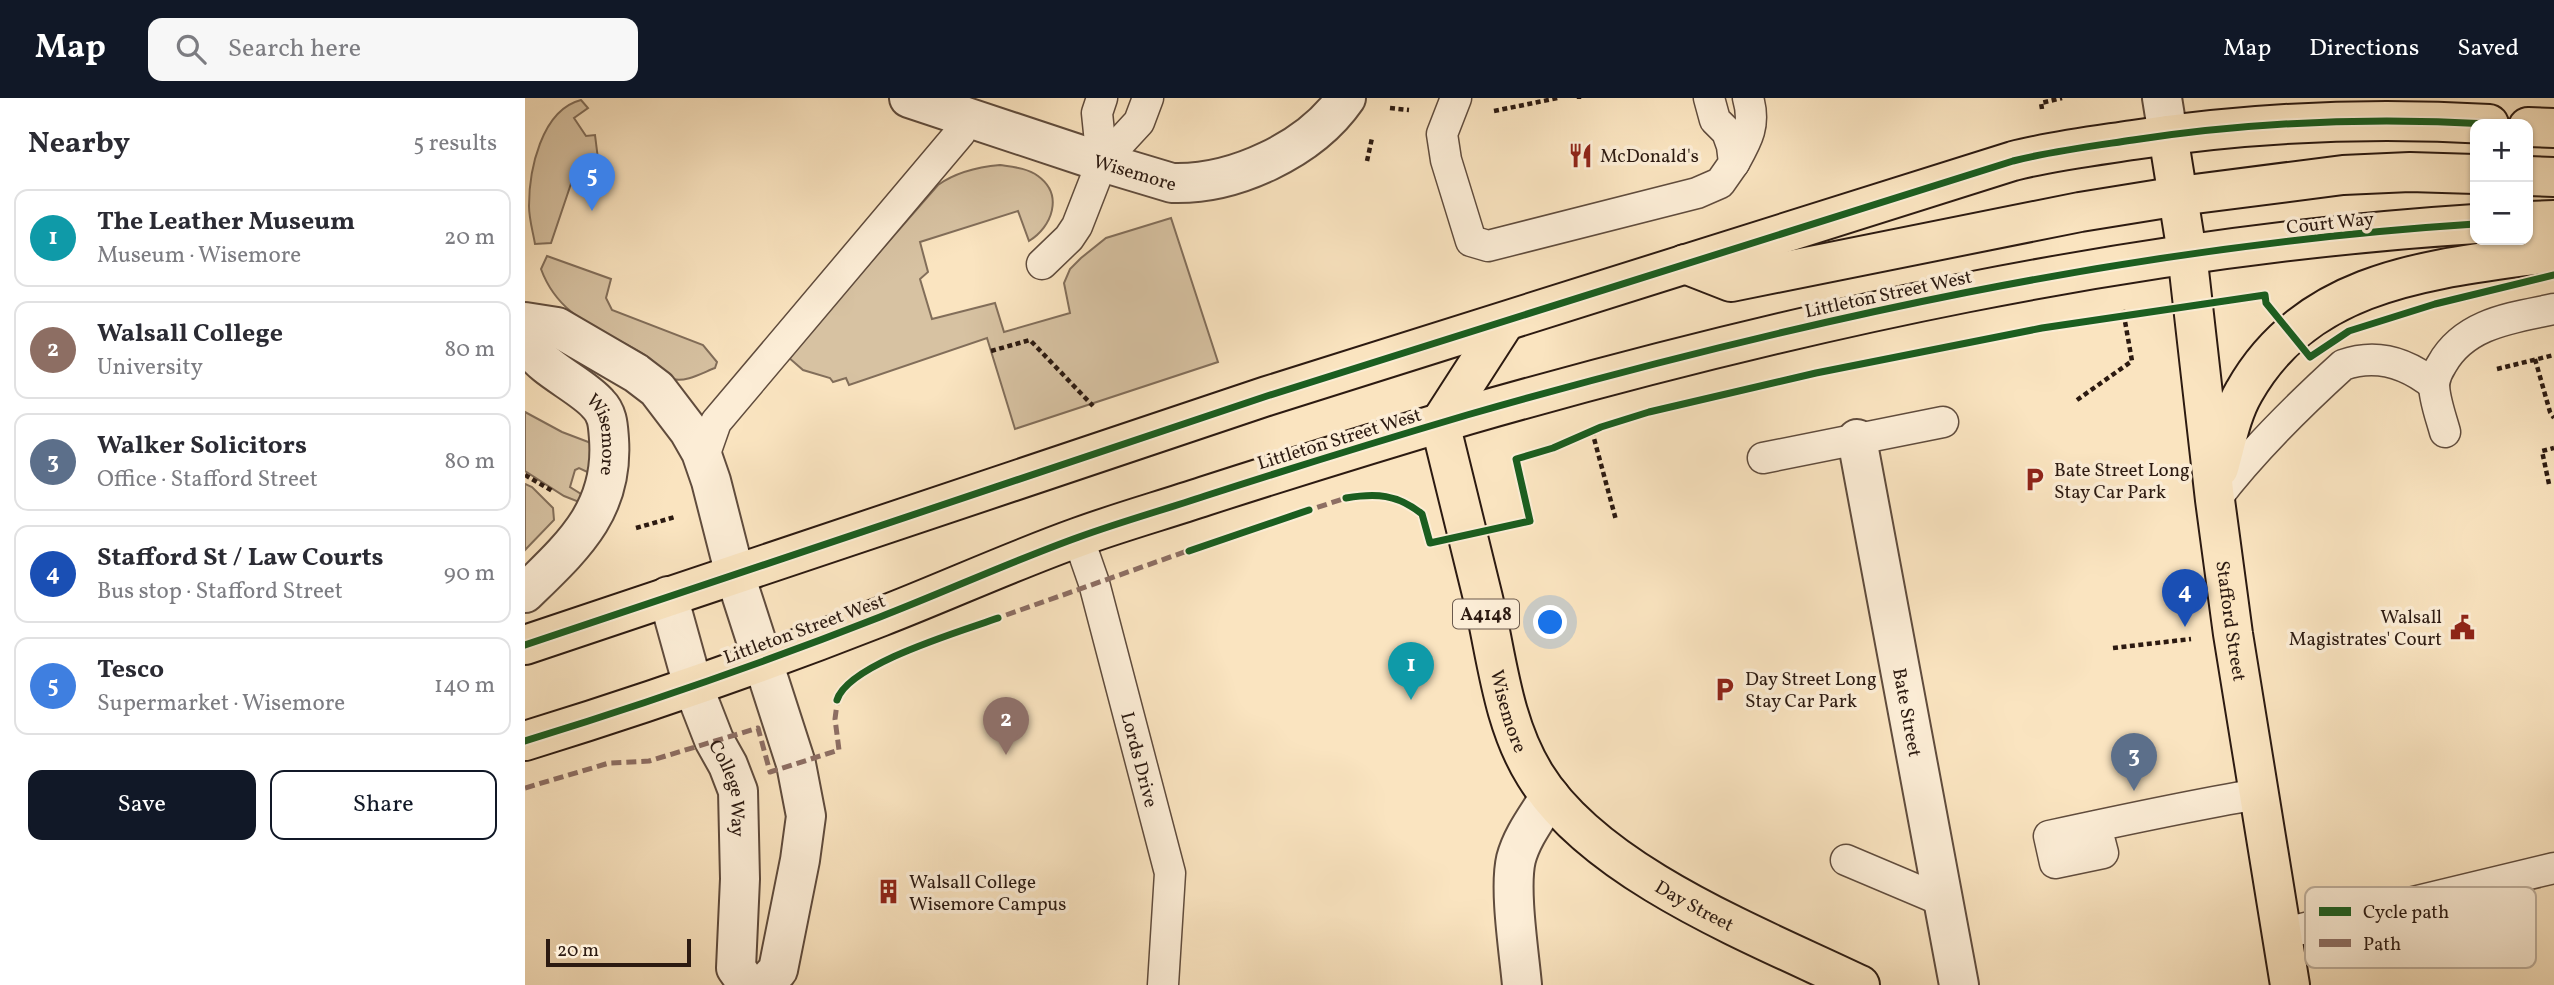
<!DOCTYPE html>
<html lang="en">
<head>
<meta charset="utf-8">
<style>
	body { margin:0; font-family:Vollkorn,serif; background:#f7f7f7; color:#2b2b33 }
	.controls { position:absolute; right:21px; top:21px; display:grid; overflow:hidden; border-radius:14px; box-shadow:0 2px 5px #0004 }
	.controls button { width:63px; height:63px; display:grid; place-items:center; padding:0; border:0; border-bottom:2px solid #e1e1e2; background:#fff; color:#2b2b33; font:35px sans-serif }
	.scale { position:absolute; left:21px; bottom:18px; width:145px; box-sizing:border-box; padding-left:7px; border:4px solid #2c1a11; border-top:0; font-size:19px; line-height:24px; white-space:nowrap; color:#2c1a11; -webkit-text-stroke:5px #fcedd6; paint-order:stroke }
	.you { position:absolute; left:1026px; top:525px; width:24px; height:24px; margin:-18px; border:5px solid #fff; border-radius:50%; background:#1a73e8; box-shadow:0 0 0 10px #1a73e833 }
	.badge { display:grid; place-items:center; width:46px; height:46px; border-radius:50%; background:#111827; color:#fff; font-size:23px; font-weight:700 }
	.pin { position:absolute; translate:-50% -58px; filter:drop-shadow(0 2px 4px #0008) }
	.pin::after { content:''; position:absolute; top:37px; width:24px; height:21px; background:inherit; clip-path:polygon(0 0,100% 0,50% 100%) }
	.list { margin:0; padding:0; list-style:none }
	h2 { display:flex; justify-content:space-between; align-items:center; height:91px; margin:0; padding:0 28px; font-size:30px }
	h2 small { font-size:23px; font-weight:400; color:#7c7c81 }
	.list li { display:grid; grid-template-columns:46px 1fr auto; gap:21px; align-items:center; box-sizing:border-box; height:98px; margin:0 14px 14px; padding:0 14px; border:2px solid #e1e1e2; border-radius:14px }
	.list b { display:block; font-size:26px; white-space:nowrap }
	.list p { margin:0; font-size:23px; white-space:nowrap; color:#7c7c81 }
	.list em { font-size:23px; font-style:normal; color:#7c7c81 }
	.actions { display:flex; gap:14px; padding:21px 28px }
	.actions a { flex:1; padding:16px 0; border:2px solid #111827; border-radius:14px; text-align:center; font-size:24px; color:#111827 }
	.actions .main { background:#111827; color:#fff }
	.icon { flex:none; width:38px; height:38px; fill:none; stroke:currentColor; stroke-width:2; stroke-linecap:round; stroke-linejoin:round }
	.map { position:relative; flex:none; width:2029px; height:887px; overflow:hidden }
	header { display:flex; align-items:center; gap:42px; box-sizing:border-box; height:98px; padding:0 35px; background:#111827; color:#fff }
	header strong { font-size:33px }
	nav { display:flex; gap:38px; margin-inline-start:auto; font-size:24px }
	.search { width:490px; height:63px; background:#f7f7f7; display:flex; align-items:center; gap:18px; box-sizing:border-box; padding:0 24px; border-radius:14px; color:#7c7c81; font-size:26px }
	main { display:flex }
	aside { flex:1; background:#fff }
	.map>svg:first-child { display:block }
	.green { fill:#d7c2a2; stroke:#826e5a; stroke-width:2 }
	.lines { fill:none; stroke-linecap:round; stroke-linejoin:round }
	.service-casing { stroke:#604c3d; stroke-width:33 }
	.minor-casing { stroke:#604c3d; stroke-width:42 }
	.tertiary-casing { stroke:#604c3d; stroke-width:42 }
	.trunk-casing { stroke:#2c1a11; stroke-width:42 }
	.path { stroke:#2c1a11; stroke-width:4.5; stroke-dasharray:5 3.5; stroke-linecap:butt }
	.service { stroke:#fcedd6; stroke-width:30 }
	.minor { stroke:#fcedd6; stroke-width:38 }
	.tertiary { stroke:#fcedd6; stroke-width:38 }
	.trunk { stroke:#fae4c0; stroke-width:38 }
	.quiet { stroke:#8d6e63; stroke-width:5; stroke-dasharray:10 5; stroke-linecap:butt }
	.cycleway-casing { stroke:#fcedd6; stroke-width:11 }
	.cycleway { stroke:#1b5e20; stroke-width:7 }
	.labels { text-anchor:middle; stroke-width:7; stroke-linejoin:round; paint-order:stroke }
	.shield { fill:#fcedd6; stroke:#6a594c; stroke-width:2 }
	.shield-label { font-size:18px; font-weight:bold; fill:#2c1a11 }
	.poi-label { font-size:19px; fill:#2c1a11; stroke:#fcedd6; text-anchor:start }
	.street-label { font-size:19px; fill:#2c1a11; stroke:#fcedd6 }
	.key { fill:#fcedd6; stroke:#beae9b; stroke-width:2 }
	.key-label { font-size:19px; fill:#2c1a11 }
</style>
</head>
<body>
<header>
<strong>Map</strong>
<div class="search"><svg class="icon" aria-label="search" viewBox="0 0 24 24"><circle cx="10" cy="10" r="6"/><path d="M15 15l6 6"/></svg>Search here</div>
<nav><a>Map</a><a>Directions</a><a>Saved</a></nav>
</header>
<main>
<aside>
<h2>Nearby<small>5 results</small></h2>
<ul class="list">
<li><span class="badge" style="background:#0f9aa8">1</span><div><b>The Leather Museum</b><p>Museum · Wisemore</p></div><em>20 m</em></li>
<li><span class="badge" style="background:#8d6e63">2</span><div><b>Walsall College</b><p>University</p></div><em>80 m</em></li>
<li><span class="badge" style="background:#5c6f8a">3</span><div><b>Walker Solicitors</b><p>Office · Stafford Street</p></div><em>80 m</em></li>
<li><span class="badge" style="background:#1a4fb4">4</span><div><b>Stafford St / Law Courts</b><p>Bus stop · Stafford Street</p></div><em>90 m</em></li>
<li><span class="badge" style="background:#3f7fe0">5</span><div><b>Tesco</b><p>Supermarket · Wisemore</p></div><em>140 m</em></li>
</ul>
<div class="actions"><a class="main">Save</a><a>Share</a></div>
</aside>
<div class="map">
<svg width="2029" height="887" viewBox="0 0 2029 887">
	<rect width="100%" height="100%" fill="#fae4c0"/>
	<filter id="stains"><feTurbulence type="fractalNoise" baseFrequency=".00286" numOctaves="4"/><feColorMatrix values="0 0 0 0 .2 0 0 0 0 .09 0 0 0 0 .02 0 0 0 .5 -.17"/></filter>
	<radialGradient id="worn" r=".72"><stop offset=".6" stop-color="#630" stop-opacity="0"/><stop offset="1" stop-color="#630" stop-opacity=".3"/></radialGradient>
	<!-- green -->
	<g class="green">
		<path d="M 56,2 L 63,10 L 49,20 L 61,38 L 70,37 L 74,69 L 54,62 L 26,145 L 10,146 C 8,134 4,121 4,108 C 4,73 16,12 56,2 Z"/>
		<path d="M 475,67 C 488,69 502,70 513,78 C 539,97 527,129 504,143 L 493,113 L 395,144 L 403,174 L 395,181 L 407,221 L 470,205 L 479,234 L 545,215 L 539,185 L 545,171 L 556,160 L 581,140 L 646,120 L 693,264 L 490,331 L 462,240 L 324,287 L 321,280 L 308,284 L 305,280 L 278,272 L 263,259 L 413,87 C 431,74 453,69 475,67 Z"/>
		<path d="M 22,158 L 86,181 L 81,200 L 87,212 L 178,247 L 192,264 L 190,270 C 179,274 160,285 148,281 C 138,277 131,265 123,259 C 81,232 35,223 16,171 Z"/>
		<path d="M 0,314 L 37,334 L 66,345 L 71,378 L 54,370 L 50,372 L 45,389 L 56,396 L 54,404 L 39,398 L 0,373 Z"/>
		<path d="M 0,386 L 7,389 L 28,410 L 29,422 L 0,452 Z"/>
	</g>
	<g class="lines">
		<defs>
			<g id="service">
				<path d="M 931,0 L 917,36 L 921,62 L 946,143 L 963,148 L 1172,95 L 1195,85 L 1209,65 L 1207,48 L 1202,34 L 1190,22 L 1184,0"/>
				<path d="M 577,64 L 572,15 L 577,0"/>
				<path d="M 1209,65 C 1222,42 1231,27 1223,0"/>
				<path d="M 517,166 L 544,140 L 552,128 L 577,64 L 614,24 L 623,0"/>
				<path d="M 1920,334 C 1916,319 1909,301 1909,286 C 1910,279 1913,272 1917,266 C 1940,225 1987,220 2029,211"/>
				<path d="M 1238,360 L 1418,324"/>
				<path d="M 178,361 L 191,324 L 435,35"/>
				<path d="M 1690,402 C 1726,354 1774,307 1818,267 C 1852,255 1882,265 1909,287"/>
				<path id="s1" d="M 553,439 L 569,485 L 645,775 L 638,887"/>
				<path d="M 1571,728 L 1578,755 L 1530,765 L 1524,738 C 1593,723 1663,708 1733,696"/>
				<path d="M 1321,762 L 1418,803"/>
				<path d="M 1756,836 L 2029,770"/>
			</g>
			<g id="minor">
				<path id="s2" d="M 384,0 L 577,64 L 647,85 C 709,87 785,52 821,0"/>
				<path d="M 0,224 L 32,229 L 111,275 L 132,291 L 164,333 L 176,354 L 186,383 L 210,477 L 271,666 L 281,718 L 275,762 L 253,872 L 239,887"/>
				<path id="s3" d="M 0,225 C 2,233 3,244 7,251 C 17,270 58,288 73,306 C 83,316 83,328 84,341 C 89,413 47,449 0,495"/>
				<path id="s4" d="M 1332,341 L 1434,887"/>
				<path id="s5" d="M 143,498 L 168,588 L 189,642 L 203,667 L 213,693 L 215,781 L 211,870 L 223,887"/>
				<path d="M 997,887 C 994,854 984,791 991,761 C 997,738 1013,718 1025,698"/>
			</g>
			<path id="tertiary" d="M 1637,0 L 1643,37"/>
			<g id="trunk">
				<path d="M 2003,29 L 2029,30"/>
				<path id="s6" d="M 1643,37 L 1662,155 L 1690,402 L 1708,536 L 1765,887"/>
				<path d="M 2003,78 L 2029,79"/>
				<path d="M 2003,123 L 2029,122"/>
				<path d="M 1160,166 L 1206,184 L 1555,114 L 1654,98 L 1818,77 L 1885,74 L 1950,76"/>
				<path id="s7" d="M 915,325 C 929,384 944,442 958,500 C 972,559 977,624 1010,677 C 1071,776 1233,838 1335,887"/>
				<path d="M 915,325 L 980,224"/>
				<path d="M 1694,370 C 1701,346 1706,316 1719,294 C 1784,178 1913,171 2029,154"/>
				<path d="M 0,547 L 742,298 L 1488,63 C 1527,53 1568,48 1608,42 C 1727,24 1844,19 1964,26"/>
				<path d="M 0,643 C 120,606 238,565 355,519 C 422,493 487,463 554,439 C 595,424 638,412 680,398 C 767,370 854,343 942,317 C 1271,223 1608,148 1950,126"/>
			</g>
		</defs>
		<!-- service casing -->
		<use href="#service" class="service-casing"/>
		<!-- minor casing -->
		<use href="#minor" class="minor-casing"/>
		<!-- tertiary casing -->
		<use href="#tertiary" class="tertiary-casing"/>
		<!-- trunk casing -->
		<use href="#trunk" class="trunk-casing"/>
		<!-- path -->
		<g class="path">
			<path d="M 1054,0 L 1054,1"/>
			<path d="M 865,10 L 884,12"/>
			<path d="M 1517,11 L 1516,5 L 1537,0"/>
			<path d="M 969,13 L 1033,0"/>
			<path d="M 842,63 L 847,40"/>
			<path d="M 466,253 L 505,242 L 568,308"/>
			<path d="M 2010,261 L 2025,314 L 2029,320"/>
			<path d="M 1972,271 L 2029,257"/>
			<path d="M 1552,302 L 1607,263 L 1598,212"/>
			<path d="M 1067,333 L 1091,422"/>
			<path d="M 0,377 L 29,394"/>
			<path d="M 2024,386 L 2017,353 L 2029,350"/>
			<path d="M 111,430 L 150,419"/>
			<path d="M 1588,550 L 1666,541"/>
		</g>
		<!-- service -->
		<use href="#service" class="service"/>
		<!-- minor -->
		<use href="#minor" class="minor"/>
		<!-- tertiary -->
		<use href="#tertiary" class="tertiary"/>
		<!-- trunk -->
		<use href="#trunk" class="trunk"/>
		<!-- quiet -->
		<g class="quiet">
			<path d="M 778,414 L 821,400"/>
			<path d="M 467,522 L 668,451"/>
			<path d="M 0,690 L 84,665 L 124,663 L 233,630 L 245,674 L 314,652 L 310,621 L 313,598"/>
		</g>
		<defs>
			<g id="cycleway">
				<path d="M 821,400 C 851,395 872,396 897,416 L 905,445 L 1005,423 L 991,361 L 1028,350 L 1076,329 L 1124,314 L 1291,275 L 1517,230 L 1740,197 L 1741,205 L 1785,259 L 1824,233 L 1910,206 L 2029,177"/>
				<path d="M 664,453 L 784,412"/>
				<path d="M 0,547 L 742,298 L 1488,63 C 1527,53 1568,48 1608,42 C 1727,24 1844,19 1964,26"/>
				<path d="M 312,602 C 323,566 437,533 473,520"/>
				<path d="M 0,643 C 120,606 238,565 355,519 C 422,493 487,463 554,439 C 595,424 638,412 680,398 C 767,370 854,343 942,317 C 1271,223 1608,148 1950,126"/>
			</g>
		</defs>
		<!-- cycleway casing -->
		<use href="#cycleway" class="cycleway-casing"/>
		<!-- cycleway -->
		<use href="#cycleway" class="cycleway"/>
	</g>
	<!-- icons -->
	<defs>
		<symbol id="restaurant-bare" viewBox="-9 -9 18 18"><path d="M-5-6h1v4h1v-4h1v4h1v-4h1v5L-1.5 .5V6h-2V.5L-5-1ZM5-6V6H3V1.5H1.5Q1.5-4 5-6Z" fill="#8f2418" stroke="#fcedd6" stroke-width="2.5" paint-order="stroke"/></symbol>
		<symbol id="parking-bare" viewBox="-9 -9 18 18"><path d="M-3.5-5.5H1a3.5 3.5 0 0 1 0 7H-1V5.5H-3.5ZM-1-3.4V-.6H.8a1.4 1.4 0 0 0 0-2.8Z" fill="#8f2418" stroke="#fcedd6" stroke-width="2.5" paint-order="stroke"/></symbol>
		<symbol id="civic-bare" viewBox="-9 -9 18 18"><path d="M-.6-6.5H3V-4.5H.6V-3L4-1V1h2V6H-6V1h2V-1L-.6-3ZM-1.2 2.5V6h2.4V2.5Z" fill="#8f2418" stroke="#fcedd6" stroke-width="2.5" paint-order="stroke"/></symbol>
		<symbol id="building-bare" viewBox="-9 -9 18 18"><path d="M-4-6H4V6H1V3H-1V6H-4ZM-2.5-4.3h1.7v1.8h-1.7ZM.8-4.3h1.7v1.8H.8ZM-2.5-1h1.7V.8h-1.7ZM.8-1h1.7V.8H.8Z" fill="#8f2418" stroke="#fcedd6" stroke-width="2.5" paint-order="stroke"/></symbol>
	</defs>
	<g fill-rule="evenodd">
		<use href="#restaurant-bare" x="1038" y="40" width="35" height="35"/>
		<use href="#parking-bare" x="1492" y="364" width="35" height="35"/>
		<use href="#civic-bare" x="1920" y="512" width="35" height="35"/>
		<use href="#parking-bare" x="1182" y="574" width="35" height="35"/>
		<use href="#building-bare" x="346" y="776" width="35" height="35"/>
	</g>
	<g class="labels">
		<!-- shield labels -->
		<rect class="shield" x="928" y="501.5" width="66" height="29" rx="5"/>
		<g class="shield-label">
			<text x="961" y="522">A4148</text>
		</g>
		<!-- poi labels -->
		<g class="poi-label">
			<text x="1075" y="64">McDonald's</text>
			<text x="1529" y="378">Bate Street Long<tspan x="1529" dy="22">Stay Car Park</tspan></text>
			<text x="1917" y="525" text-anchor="end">Walsall<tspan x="1917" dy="22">Magistrates' Court</tspan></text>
			<text x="1220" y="587">Day Street Long<tspan x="1220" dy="22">Stay Car Park</tspan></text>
			<text x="384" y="790">Walsall College<tspan x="384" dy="22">Wisemore Campus</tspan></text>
		</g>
		<!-- street labels -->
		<g class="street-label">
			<text dy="7" stroke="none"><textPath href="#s2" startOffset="238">Wisemore</textPath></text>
			<text transform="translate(1805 124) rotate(-6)" y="7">Court Way</text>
			<text transform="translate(1363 195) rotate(-12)" y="7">Littleton Street West</text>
			<text dy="7" stroke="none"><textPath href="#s3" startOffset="145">Wisemore</textPath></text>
			<text transform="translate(814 340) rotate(-17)" y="7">Littleton Street West</text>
			<text dy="7" stroke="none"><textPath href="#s6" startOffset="490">Stafford Street</textPath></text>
			<text transform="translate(279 530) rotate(-20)" y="7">Littleton Street West</text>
			<text dy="7" stroke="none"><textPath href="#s7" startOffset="296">Wisemore</textPath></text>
			<text dy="7" stroke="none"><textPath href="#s4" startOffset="278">Bate Street</textPath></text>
			<text dy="7" stroke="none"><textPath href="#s1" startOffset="231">Lords Drive</textPath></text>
			<text dy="7" stroke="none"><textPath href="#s5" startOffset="203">College Way</textPath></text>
			<text dy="7" stroke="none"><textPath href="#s7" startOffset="574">Day Street</textPath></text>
		</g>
	</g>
	<!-- legend -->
	<rect x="1780" y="789" width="231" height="81" rx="10" class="key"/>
	<rect x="1794" y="809" width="32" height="9" fill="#1b5e20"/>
	<rect x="1794" y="841" width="32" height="8" fill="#8d6e63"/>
	<g class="key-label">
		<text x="1838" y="820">Cycle path</text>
		<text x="1838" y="852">Path</text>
	</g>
	<rect width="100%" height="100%" filter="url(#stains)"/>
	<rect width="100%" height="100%" fill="url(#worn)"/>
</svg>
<div class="controls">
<button>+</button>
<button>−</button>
</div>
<div class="scale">20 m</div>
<div class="you"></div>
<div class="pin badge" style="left:886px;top:602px;background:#0f9aa8">1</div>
<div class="pin badge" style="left:481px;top:657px;background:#8d6e63">2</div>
<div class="pin badge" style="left:1609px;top:693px;background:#5c6f8a">3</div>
<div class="pin badge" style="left:1660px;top:529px;background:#1a4fb4">4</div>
<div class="pin badge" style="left:67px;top:113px;background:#3f7fe0">5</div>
</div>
</main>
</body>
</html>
